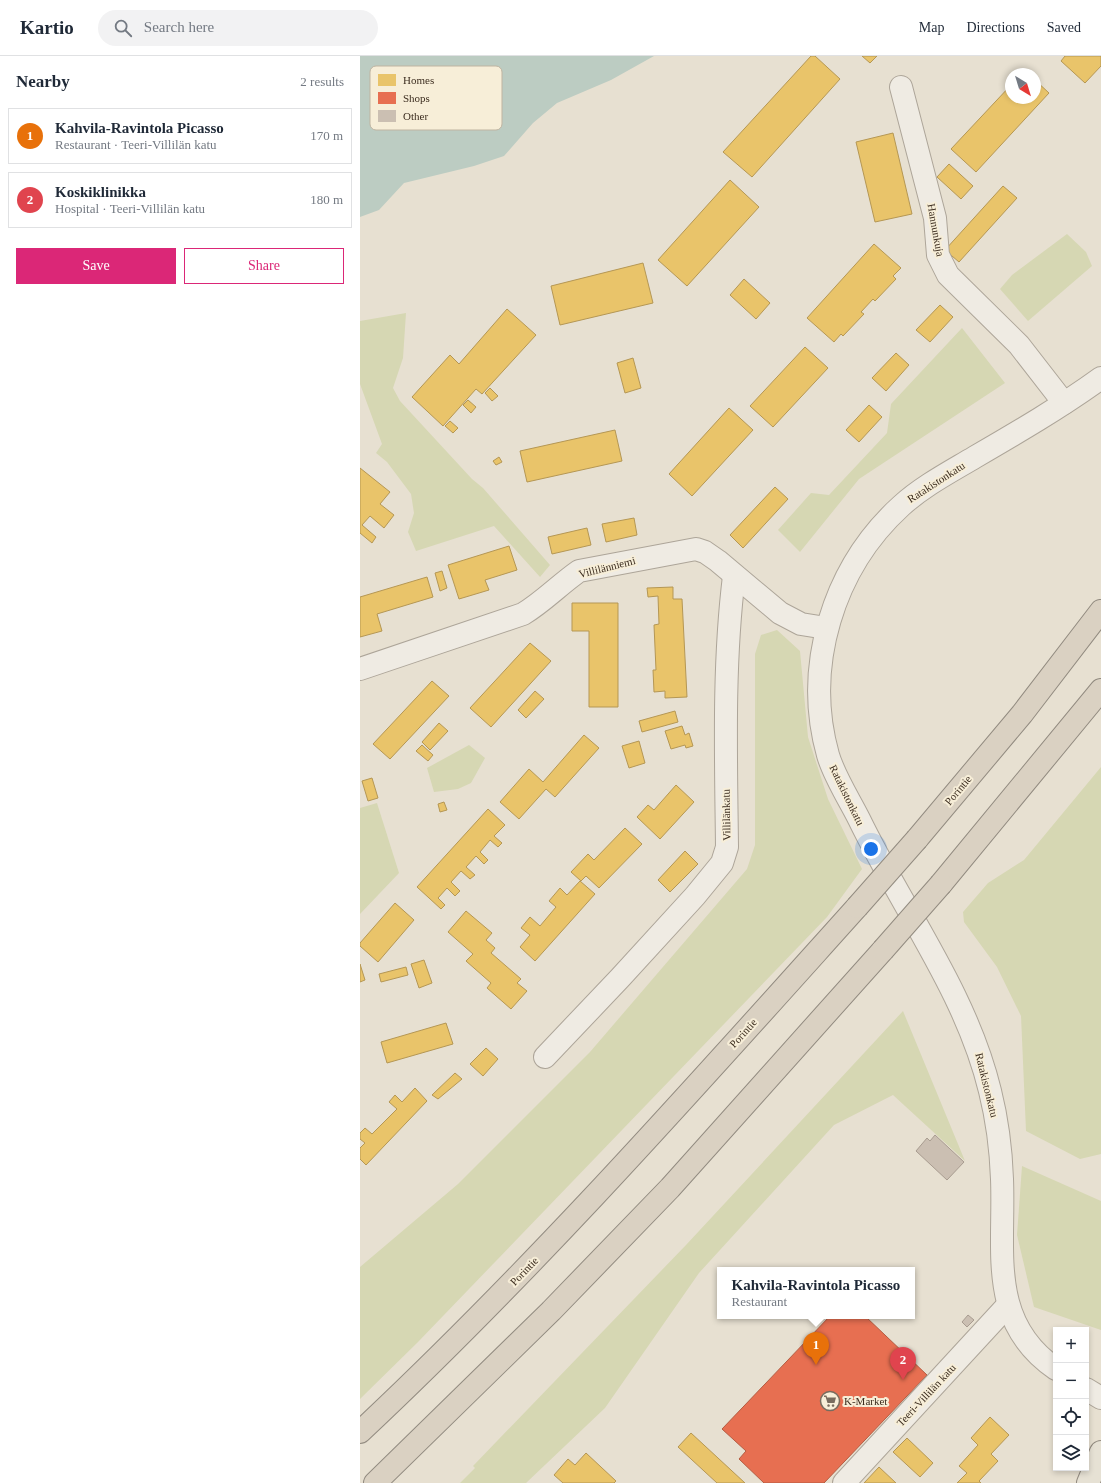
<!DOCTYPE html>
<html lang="en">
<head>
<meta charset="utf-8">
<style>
	body { margin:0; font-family:"Times New Roman",serif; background:#f2f2f3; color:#1f2937 }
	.controls { position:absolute; right:12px; bottom:12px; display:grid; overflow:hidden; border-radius:0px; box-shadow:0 2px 6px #0003 }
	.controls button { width:36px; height:36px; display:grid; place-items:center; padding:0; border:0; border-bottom:1px solid #e0e1e3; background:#fff; color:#1f2937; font:20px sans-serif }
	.compass { position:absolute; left:645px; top:12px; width:36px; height:36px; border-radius:50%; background:#fff; box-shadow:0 2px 6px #0003; rotate:142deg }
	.you { position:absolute; left:511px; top:793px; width:14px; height:14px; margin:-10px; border:3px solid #fff; border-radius:50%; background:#1a73e8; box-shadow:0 0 0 6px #1a73e833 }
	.badge { display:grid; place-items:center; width:26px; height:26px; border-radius:50%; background:#db2777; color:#fff; font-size:13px; font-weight:700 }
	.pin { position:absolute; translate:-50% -33px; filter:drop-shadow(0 1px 2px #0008) }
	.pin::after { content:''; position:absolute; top:21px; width:14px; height:12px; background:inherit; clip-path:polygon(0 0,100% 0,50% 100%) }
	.popup { position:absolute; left:357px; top:1211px; width:198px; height:52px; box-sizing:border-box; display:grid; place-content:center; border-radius:0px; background:#fff; filter:drop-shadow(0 1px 3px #0005); font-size:13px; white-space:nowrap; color:#747a83 }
	.popup b { font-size:15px; color:#1f2937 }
	.popup::after { content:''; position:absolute; left:50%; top:100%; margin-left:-8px; border:8px solid transparent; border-top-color:#fff }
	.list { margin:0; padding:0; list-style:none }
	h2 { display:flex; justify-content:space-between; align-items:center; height:52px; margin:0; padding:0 16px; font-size:17px }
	h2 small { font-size:13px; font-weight:400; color:#747a83 }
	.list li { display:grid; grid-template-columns:26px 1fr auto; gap:12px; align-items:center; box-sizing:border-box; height:56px; margin:0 8px 8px; padding:0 8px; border:1px solid #e0e1e3; border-radius:0px }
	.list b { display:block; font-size:15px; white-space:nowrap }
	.list p { margin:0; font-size:13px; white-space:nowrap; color:#747a83 }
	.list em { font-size:13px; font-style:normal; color:#747a83 }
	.actions { display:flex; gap:8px; padding:12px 16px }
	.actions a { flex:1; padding:9px 0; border:1px solid #db2777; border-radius:0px; text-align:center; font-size:14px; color:#db2777 }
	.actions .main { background:#db2777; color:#fff }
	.icon { flex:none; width:22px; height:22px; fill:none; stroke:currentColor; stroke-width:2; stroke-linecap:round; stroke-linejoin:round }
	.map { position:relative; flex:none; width:741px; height:1427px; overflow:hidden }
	header { display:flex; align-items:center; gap:24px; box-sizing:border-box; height:56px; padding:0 20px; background:#fff; border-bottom:1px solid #e0e1e3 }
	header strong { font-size:19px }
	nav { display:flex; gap:22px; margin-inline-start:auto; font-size:14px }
	.search { width:280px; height:36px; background:#f2f2f3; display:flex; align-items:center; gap:10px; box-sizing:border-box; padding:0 14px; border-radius:22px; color:#747a83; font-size:15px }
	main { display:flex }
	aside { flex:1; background:#fff }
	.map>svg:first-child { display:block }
	.green { fill:#d6d7b3 }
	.water { fill:#bcccc2 }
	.homes { fill:#e9c46a; stroke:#b59754 }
	.shops { fill:#e76f51; stroke:#b45c42 }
	.building { fill:#cbbfb2; stroke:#a89c90 }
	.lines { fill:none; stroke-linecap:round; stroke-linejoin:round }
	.minor-casing { stroke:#ada599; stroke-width:24 }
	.major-casing { stroke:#928b80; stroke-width:24 }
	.highway-casing { stroke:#928b80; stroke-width:24 }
	.minor { stroke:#efebe3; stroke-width:22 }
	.major { stroke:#e6e1d4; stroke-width:22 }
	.highway { stroke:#dad1c2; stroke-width:22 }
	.highway-bridge-casing { stroke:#928b80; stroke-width:24; stroke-linecap:butt }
	.highway-bridge { stroke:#dad1c2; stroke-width:22 }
	.labels { text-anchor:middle; stroke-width:4; stroke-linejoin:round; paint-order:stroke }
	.street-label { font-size:11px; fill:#3d2e20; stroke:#f7eed8 }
	.poi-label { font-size:11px; fill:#3d2e20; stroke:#f7eed8; text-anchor:start }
	.key { fill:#f7eed8; stroke:#bfb4a1; stroke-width:1 }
	.key-label { font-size:11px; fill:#3d2e20 }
</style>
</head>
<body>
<header>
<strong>Kartio</strong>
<div class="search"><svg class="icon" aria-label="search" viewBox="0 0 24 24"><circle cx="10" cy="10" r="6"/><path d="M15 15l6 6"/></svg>Search here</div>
<nav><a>Map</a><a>Directions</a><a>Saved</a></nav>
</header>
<main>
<aside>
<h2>Nearby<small>2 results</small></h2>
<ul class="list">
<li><span class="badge" style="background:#e8710a">1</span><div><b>Kahvila-Ravintola Picasso</b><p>Restaurant · Teeri-Villilän katu</p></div><em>170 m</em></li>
<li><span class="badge" style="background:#e0444e">2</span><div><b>Koskiklinikka</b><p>Hospital · Teeri-Villilän katu</p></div><em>180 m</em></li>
</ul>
<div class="actions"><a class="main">Save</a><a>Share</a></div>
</aside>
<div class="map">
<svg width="741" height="1427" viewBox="0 0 741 1427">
	<rect width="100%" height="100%" fill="#e7e0d1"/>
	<!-- green -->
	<g class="green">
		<path d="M 707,178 L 726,196 L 732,210 L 668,265 L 640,233 L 652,219 Z"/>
		<path d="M 46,257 L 43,302 L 33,332 L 40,345 L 112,423 L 123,432 L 190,509 L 180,521 L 134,470 L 56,495 L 48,476 L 54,457 L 51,438 L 27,406 L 16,397 L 22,388 L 0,328 L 0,265 Z"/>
		<path d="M 602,272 L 645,327 L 499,423 L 440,496 L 418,474 L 451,437 L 469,439 L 527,377 L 531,348 Z"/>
		<path d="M 417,574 L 440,595 L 448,681 L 468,743 L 502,813 L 467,861 L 58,1286 L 0,1343 L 0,1211 L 98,1128 L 230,996 L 387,813 L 395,789 L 395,598 L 401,579 Z"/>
		<path d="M 109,689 L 125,702 L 111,727 L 98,733 L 74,736 L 67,712 Z"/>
		<path d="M 741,711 L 741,1098 L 720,1103 L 666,1075 L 661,960 L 637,911 L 604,866 L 603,856 L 628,827 L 664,804 Z"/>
		<path d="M 17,747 L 39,817 L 0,858 L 0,752 Z"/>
		<path d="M 543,955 L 605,1105 L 533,1039 L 474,1069 L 339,1217 L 245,1352 L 166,1427 L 100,1427 L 115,1412 L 113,1410 L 326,1189 Z"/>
		<path d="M 662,1110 L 741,1145 L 741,1274 L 674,1251 L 657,1179 Z"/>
	</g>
	<!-- water -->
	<path class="water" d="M 0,0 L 294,0 L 251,24 L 197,47 L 173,67 L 144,100 L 114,110 L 44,127 L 19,154 L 0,161 Z"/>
	<!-- homes -->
	<g class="homes">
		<path d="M 451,0 L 455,0 L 480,23 L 392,121 L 363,96 Z"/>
		<path d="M 502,0 L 517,0 L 510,7 Z"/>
		<path d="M 705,0 L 741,0 L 741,10 L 725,27 L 701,5 Z"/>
		<path d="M 675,24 L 689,37 L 616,116 L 591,93 L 651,29 L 651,42 L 675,42 Z"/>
		<path d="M 533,77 L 552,158 L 515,166 L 496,86 Z"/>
		<path d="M 589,108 L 613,130 L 601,143 L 577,121 Z"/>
		<path d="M 370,124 L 399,151 L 327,230 L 298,204 Z"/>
		<path d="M 643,130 L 657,142 L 599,206 L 585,194 Z"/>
		<path d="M 514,188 L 541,212 L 533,220 L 536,223 L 515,245 L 513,243 L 501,256 L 504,258 L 483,280 L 481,278 L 474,286 L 447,262 Z"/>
		<path d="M 283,207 L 293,247 L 200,269 L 191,230 Z"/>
		<path d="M 384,223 L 410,247 L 396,263 L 370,239 Z"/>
		<path d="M 580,249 L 593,261 L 570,286 L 556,274 Z"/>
		<path d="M 147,253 L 176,279 L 122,338 L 116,333 L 83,370 L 52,341 L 90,299 L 99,308 Z"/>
		<path d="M 445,291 L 468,312 L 413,371 L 390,350 Z"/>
		<path d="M 536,297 L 549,309 L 526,335 L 512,322 Z"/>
		<path d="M 273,302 L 281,332 L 265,337 L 257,307 Z"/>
		<path d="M 130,332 L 138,340 L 132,345 L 125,337 Z"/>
		<path d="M 108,344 L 116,351 L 111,357 L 103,349 Z"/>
		<path d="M 509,349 L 522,361 L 499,386 L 486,374 Z"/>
		<path d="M 369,352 L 393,374 L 332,440 L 309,418 Z"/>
		<path d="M 90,365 L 98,372 L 93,377 L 85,370 Z"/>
		<path d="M 255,374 L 262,405 L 167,426 L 160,395 Z"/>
		<path d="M 139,401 L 142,406 L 136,409 L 133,405 Z"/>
		<path d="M 0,412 L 30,436 L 20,448 L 34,459 L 24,472 L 10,460 L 2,469 L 16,481 L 12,487 L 0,477 Z"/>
		<path d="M 415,431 L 428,443 L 383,492 L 370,479 Z"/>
		<path d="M 274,462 L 277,479 L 246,486 L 242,468 Z"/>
		<path d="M 227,472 L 231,489 L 192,498 L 188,481 Z"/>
		<path d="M 149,490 L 157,514 L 125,524 L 129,534 L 99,543 L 88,509 Z"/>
		<path d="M 82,515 L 87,532 L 80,535 L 75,517 Z"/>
		<path d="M 67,521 L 73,541 L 17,558 L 22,575 L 0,581 L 0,541 Z"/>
		<path d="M 313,531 L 313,543 L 322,543 L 327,641 L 305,642 L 305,635 L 294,636 L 293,614 L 296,614 L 294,569 L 299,568 L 298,540 L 288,541 L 287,532 Z"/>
		<path d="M 212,547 L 258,547 L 258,651 L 229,651 L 229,575 L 212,575 Z"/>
		<path d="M 170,587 L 191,605 L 131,671 L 110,652 Z"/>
		<path d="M 72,625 L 89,640 L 30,703 L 13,688 Z"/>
		<path d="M 175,635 L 184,643 L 166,662 L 158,654 Z"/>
		<path d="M 315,655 L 318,666 L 282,676 L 279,665 Z"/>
		<path d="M 79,667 L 88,675 L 70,694 L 62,686 Z"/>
		<path d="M 322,670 L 325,679 L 329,677 L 333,690 L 326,692 L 325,689 L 311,693 L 305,675 Z"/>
		<path d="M 224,679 L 239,692 L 195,741 L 186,733 L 159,763 L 140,746 L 169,713 L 183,726 Z"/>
		<path d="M 279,685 L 285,707 L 269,712 L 262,690 Z"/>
		<path d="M 62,689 L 73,699 L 68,705 L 56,695 Z"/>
		<path d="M 12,722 L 18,742 L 8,745 L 2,725 Z"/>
		<path d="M 316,729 L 334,746 L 300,783 L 277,761 L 288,749 L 294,754 Z"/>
		<path d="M 84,746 L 87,754 L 80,756 L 78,748 Z"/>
		<path d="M 128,753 L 145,769 L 134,780 L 142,787 L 138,791 L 130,784 L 120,796 L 128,804 L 124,808 L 116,800 L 106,811 L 115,819 L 110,823 L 101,815 L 91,826 L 100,835 L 95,840 L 87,832 L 78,842 L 85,849 L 81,853 L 57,831 Z"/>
		<path d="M 265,772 L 282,788 L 239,832 L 226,820 L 221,825 L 211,816 L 228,798 L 234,804 Z"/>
		<path d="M 325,795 L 338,808 L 310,836 L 298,824 Z"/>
		<path d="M 220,825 L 235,838 L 175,905 L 160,891 L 170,879 L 161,872 L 170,861 L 180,870 L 196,851 L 189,845 L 200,832 L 207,839 Z"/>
		<path d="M 35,847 L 54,864 L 18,906 L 0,890 L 0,887 Z"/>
		<path d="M 106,855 L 132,877 L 126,884 L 135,892 L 131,897 L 161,923 L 157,927 L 167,935 L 151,953 L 127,932 L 131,927 L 106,905 L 113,898 L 88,876 Z"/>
		<path d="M 64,904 L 72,927 L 59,932 L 51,908 Z"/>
		<path d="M 0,908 L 5,924 L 0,926 Z"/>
		<path d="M 46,911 L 48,919 L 21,926 L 19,918 Z"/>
		<path d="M 86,967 L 93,988 L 27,1007 L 21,986 Z"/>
		<path d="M 126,992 L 138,1003 L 123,1020 L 110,1008 Z"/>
		<path d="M 95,1017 L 102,1023 L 78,1043 L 72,1039 Z"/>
		<path d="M 55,1032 L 67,1045 L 6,1109 L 0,1103 L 0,1092 L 5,1087 L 0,1083 L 0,1077 L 5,1072 L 12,1078 L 37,1053 L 29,1046 L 35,1039 L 42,1046 Z"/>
		<path d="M 630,1361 L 649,1379 L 631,1398 L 638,1405 L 619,1425 L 621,1427 L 597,1427 L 607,1417 L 599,1410 L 618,1389 L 611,1382 Z"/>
		<path d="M 331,1377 L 385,1427 L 357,1427 L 318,1391 Z"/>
		<path d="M 547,1382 L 573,1407 L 560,1421 L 533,1396 Z"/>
		<path d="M 226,1397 L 256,1425 L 254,1427 L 203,1427 L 194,1419 L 208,1403 L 215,1409 Z"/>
		<path d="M 519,1411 L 536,1427 L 504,1427 Z"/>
	</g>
	<!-- shops -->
	<path class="shops" d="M 470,1260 L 505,1260 L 567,1319 L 464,1427 L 404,1427 L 379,1403 L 386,1395 L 362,1373 Z"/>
	<!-- building -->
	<g class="building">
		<path d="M 575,1079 L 604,1106 L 587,1124 L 556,1095 L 567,1082 L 570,1085 Z"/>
		<path d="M 608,1259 L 614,1264 L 607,1271 L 602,1266 Z"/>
	</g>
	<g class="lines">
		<defs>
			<g id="minor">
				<path d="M 541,31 L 575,162 L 578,199 L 588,219 L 659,289 L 704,347"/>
				<path d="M 0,613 L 163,558 C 183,546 199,529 219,515 L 336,493 L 345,496 L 358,505 L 420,557 L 441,568 L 466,572"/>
				<path d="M 185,1001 L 260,922 L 335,840 L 362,807 L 367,791 C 366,701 363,610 374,520"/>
				<path d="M 696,1313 C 627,1266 645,1194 642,1123 C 641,1094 637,1063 630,1035 C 606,936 543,854 499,763 C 489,743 474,720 468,699 C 443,610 473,512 541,450 C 563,430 590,416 615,401 C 658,376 701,351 741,322"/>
				<path d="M 726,1333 L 741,1342"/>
				<path d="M 484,1427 L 648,1249"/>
			</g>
			<path id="major" d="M 728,1427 L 741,1396"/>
			<g id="highway">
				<path d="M 557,783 L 662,658 L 741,555"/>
				<path d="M 581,828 L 741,634"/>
				<path d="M 0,1376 C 176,1211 336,1030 497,851"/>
				<path d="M 15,1427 L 191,1255 L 310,1132 L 523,894"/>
			</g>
		</defs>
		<!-- minor casing -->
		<use href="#minor" class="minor-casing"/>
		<!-- major casing -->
		<use href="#major" class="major-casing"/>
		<!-- highway casing -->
		<use href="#highway" class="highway-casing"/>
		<!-- minor -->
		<use href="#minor" class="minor"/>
		<!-- major -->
		<use href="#major" class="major"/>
		<!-- highway -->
		<use href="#highway" class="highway"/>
		<defs>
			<g id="highway-bridge">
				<path d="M 497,851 L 557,783"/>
				<path d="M 523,894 L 581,828"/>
			</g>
		</defs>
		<!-- highway-bridge casing -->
		<use href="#highway-bridge" class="highway-bridge-casing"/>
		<!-- highway-bridge -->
		<use href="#highway-bridge" class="highway-bridge"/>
	</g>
	<!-- icons -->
	<defs>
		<symbol id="supermarket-ring" viewBox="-11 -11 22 22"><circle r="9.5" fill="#f7eed8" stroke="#786c5e" stroke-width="1.5"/><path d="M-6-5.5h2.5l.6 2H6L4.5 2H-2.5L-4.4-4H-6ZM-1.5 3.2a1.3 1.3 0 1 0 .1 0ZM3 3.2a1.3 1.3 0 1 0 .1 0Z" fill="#786c5e"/></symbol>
	</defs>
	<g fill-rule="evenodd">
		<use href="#supermarket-ring" x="459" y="1334" width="22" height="22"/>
	</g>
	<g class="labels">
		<!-- street labels -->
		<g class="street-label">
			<text transform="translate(576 174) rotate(80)" y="4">Hannunkuja</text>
			<text transform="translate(576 426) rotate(-33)" y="4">Ratakistonkatu</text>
			<text transform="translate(247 511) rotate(-14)" y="4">Villilänniemi</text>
			<text transform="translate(598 734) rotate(-50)" y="4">Porintie</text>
			<text transform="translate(487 739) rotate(64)" y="4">Ratakistonkatu</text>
			<text transform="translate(366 759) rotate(-91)" y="4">Villilänkatu</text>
			<text transform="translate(383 977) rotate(-48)" y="4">Porintie</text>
			<text transform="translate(627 1029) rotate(76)" y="4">Ratakistonkatu</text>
			<text transform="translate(164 1215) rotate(-46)" y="4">Porintie</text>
			<text transform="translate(566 1339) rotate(-47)" y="4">Teeri-Villilän katu</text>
		</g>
		<!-- poi labels -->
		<g class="poi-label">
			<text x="484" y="1349">K-Market</text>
		</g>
	</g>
	<!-- legend -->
	<rect x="10" y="10" width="132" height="64" rx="6" class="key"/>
	<rect x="18" y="18" width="18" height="12" fill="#e9c46a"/>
	<rect x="18" y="36" width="18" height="12" fill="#e76f51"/>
	<rect x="18" y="54" width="18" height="12" fill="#cbbfb2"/>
	<g class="key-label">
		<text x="43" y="28">Homes</text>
		<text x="43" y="46">Shops</text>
		<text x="43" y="64">Other</text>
	</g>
</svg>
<div class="controls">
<button>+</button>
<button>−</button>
<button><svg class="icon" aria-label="locate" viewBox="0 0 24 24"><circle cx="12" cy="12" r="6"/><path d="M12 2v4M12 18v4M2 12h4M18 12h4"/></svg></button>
<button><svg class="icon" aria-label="layers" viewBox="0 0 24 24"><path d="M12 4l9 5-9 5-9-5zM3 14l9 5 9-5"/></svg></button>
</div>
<svg class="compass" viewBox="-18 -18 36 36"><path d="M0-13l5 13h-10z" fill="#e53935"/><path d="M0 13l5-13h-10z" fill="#747a83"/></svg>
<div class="you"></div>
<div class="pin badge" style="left:456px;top:1309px;background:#e8710a">1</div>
<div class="popup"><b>Kahvila-Ravintola Picasso</b>Restaurant</div>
<div class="pin badge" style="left:543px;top:1324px;background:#e0444e">2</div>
</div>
</main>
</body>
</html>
